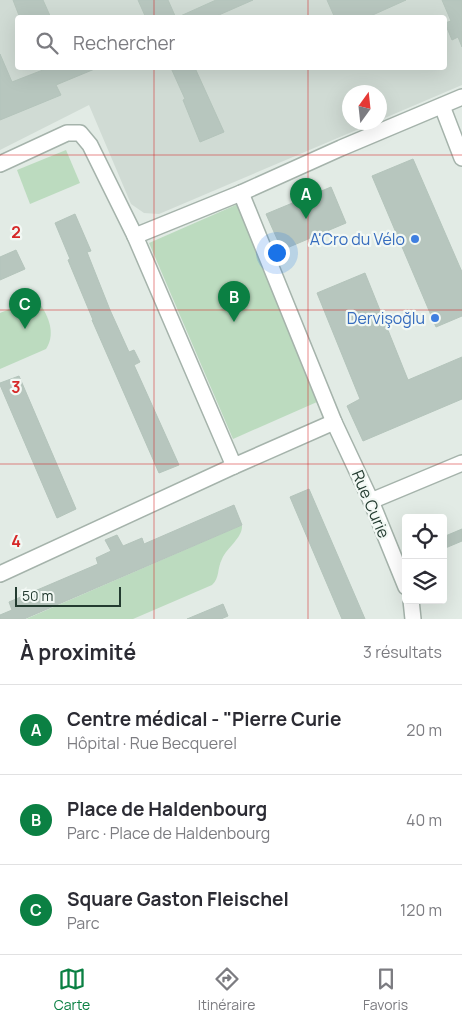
<!DOCTYPE html>
<html lang="fr">
<head>
<meta charset="utf-8">
<style>
	body { margin:0; font-family:Manrope,sans-serif; background:#f7f7f7; color:#2b2b33 }
	.controls { position:absolute; right:15px; bottom:15px; display:grid; overflow:hidden; border-radius:5px; box-shadow:0 5px 20px #0002 }
	.controls button { width:45px; height:45px; display:grid; place-items:center; padding:0; border:0; border-bottom:1px solid #e1e1e2; background:#fff; color:#2b2b33; font:25px sans-serif }
	.compass { position:absolute; left:342px; top:85px; width:45px; height:45px; border-radius:50%; background:#fff; box-shadow:0 5px 20px #0002; rotate:15deg }
	.scale { position:absolute; left:15px; bottom:12px; width:106px; box-sizing:border-box; padding-left:5px; border:2px solid #233b30; border-top:0; font-size:14px; line-height:18px; white-space:nowrap; color:#233b30; -webkit-text-stroke:4px #f2f8f4; paint-order:stroke }
	.you { position:absolute; left:276px; top:252px; width:18px; height:18px; margin:-12px; border:4px solid #fff; border-radius:50%; background:#1a73e8; box-shadow:0 0 0 8px #1a73e833 }
	.badge { display:grid; place-items:center; width:32px; height:32px; border-radius:50%; background:#0b8043; color:#fff; font-size:16px; font-weight:700 }
	.pin { position:absolute; translate:-50% -41px; filter:drop-shadow(0 1px 2px #0008) }
	.pin::after { content:''; position:absolute; top:26px; width:18px; height:15px; background:inherit; clip-path:polygon(0 0,100% 0,50% 100%) }
	.list { margin:0; padding:0; list-style:none }
	h2 { display:flex; justify-content:space-between; align-items:center; height:65px; margin:0; padding:0 20px; font-size:21px }
	h2 small { font-size:16px; font-weight:400; color:#7c7c81 }
	.list li { display:grid; grid-template-columns:32px 1fr auto; gap:15px; align-items:center; box-sizing:border-box; height:90px; padding:0 20px; border-top:1px solid #e1e1e2 }
	.list b { display:block; font-size:19px; white-space:nowrap }
	.list p { margin:0; font-size:16px; white-space:nowrap; color:#7c7c81 }
	.list em { font-size:16px; font-style:normal; color:#7c7c81 }
	.icon { flex:none; width:28px; height:28px; fill:none; stroke:currentColor; stroke-width:2; stroke-linecap:round; stroke-linejoin:round }
	.map { position:relative; flex:none; width:462px; height:619px; overflow:hidden }
	.search { position:absolute; background:#fff; box-shadow:0 5px 20px #0002; left:15px; right:15px; top:15px; height:55px; display:flex; align-items:center; gap:12px; box-sizing:border-box; padding:0 18px; border-radius:5px; color:#7c7c81; font-size:19px }
	.sheet { height:335px; background:#fff }
	nav { display:flex; justify-content:space-around; align-items:center; box-sizing:border-box; height:70px; border-top:1px solid #e1e1e2; background:#fff; font-size:14px; color:#7c7c81 }
	nav a { display:grid; justify-items:center; gap:2px }
	nav .on { color:#0b8043 }
	.map>svg:first-child { display:block }
	.built { fill:#d0dbd4; fill-rule:evenodd }
	.green { fill:#bcdbbf }
	.building { fill:#b7c6be; stroke:#b4c4bb }
	.lines { fill:none; stroke-linecap:round; stroke-linejoin:round }
	.minor-casing { stroke:#a5b3ab; stroke-width:18 }
	.minor { stroke:#fff; stroke-width:15 }
	.grid { fill:none; stroke:#d62828; stroke-width:1; stroke-opacity:0.55 }
	.shop-dot { fill:#3f7fe0; stroke:#f2f8f4; stroke-width:2 }
	.labels { text-anchor:middle; stroke-width:4.5; stroke-linejoin:round; paint-order:stroke }
	.shop-label { font-size:16px; fill:#366cbe; stroke:#f2f8f4; text-anchor:end }
	.street-label { font-size:16px; fill:#233b30; stroke:#f2f8f4 }
	.grid-label { font-size:16px; text-anchor:middle; font-weight:bold; fill:#d62828; stroke:#f2f8f4; stroke-width:4.5; stroke-linejoin:round; paint-order:stroke }
</style>
</head>
<body>
<div class="map">
<svg width="462" height="619" viewBox="0 0 462 619">
	<rect width="100%" height="100%" fill="#e2ebe5"/>
	<!-- built -->
	<path class="built" d="M 0,0 L 462,0 L 462,85 L 380,120 L 380,92 L 350,92 L 350,122 L 373,123 L 159,214 L 144,213 L 131,204 L 89,105 L 0,150 ZM 18,18 L 444,18 L 444,68 L 18,68 Z"/>
	<!-- green -->
	<g class="green">
		<path d="M 66,150 L 80,183 L 30,204 L 17,170 Z"/>
		<path d="M 238,204 L 317,402 L 233,439 L 149,243 Z"/>
		<path d="M 36,298 C 47,313 57,332 46,349 L 0,369 L 0,313 Z"/>
		<path d="M 242,525 C 243,538 227,547 222,559 C 217,568 220,578 212,585 L 133,619 L 26,619 Z"/>
	</g>
	<!-- building -->
	<g class="building">
		<path d="M 13,0 L 43,0 L 51,18 L 20,18 Z"/>
		<path d="M 138,0 L 168,0 L 176,18 L 146,18 Z"/>
		<path d="M 216,0 L 253,0 L 212,18 L 176,18 Z"/>
		<path d="M 327,0 L 406,0 L 366,18 L 335,18 Z"/>
		<path d="M 442,0 L 462,0 L 462,47 L 458,37 L 452,40 L 445,23 L 451,21 Z"/>
		<path d="M 0,54 L 12,82 L 48,68 L 97,68 L 56,85 L 61,95 L 0,120 Z"/>
		<path d="M 171,68 L 195,68 L 224,132 L 200,142 L 183,100 L 185,99 Z"/>
		<path d="M 413,159 L 462,272 L 462,316 L 436,327 L 372,176 Z"/>
		<path d="M 331,187 L 346,223 L 282,250 L 266,214 Z"/>
		<path d="M 75,214 L 91,251 L 87,252 L 110,310 L 129,352 L 134,350 L 140,362 L 134,365 L 179,465 L 159,473 L 92,320 L 93,320 L 68,260 L 70,259 L 55,223 Z"/>
		<path d="M 16,250 L 25,269 L 0,280 L 0,257 Z"/>
		<path d="M 365,273 L 408,380 L 462,357 L 462,399 L 363,441 L 347,406 L 360,399 L 317,293 Z"/>
		<path d="M 19,376 L 76,509 L 57,518 L 0,385 L 0,383 Z"/>
		<path d="M 309,489 L 356,598 L 365,619 L 342,619 L 290,497 Z"/>
		<path d="M 234,505 L 242,525 L 24,619 L 0,619 L 0,615 L 12,610 L 9,602 L 98,564 L 96,558 L 111,551 L 105,540 L 117,535 L 123,546 L 142,538 L 144,544 Z"/>
		<path d="M 462,529 L 462,541 L 443,549 L 443,537 Z"/>
		<path d="M 223,604 L 228,616 L 221,619 L 187,619 Z"/>
	</g>
	<g class="lines">
		<defs>
			<g id="minor">
				<path d="M 442,106 L 462,158"/>
				<path d="M 0,164 L 67,133 L 80,133 L 90,145 L 135,236"/>
				<path d="M 241,193 L 334,422 L 371,501 L 406,587"/>
				<path d="M 234,466 L 135,236 L 241,193 L 341,148 L 462,97"/>
				<path d="M 371,501 L 462,463"/>
				<path d="M 0,574 L 234,466 L 334,422"/>
				<path d="M 411,600 L 413,619"/>
			</g>
		</defs>
		<!-- minor casing -->
		<use href="#minor" class="minor-casing"/>
		<!-- minor -->
		<use href="#minor" class="minor"/>
	</g>
	<!-- grid -->
	<path class="grid" d="M 154,0 L 154,18M 308,0 L 308,18M 154,68 L 154,619M 308,68 L 308,619M 0,155 L 462,155M 0,310 L 462,310M 0,464 L 462,464"/>
	<!-- markers -->
	<g class="shop-dot">
		<circle cx="415" cy="239" r="5"/>
		<circle cx="435" cy="318" r="5"/>
	</g>
	<g class="labels">
		<!-- shop labels -->
		<g class="shop-label">
			<text x="405" y="245">A'Cro du Vélo</text>
			<text x="425" y="324">Dervişoğlu</text>
		</g>
		<!-- street labels -->
		<g class="street-label">
			<text transform="translate(371 504) rotate(67)" y="6">Rue Curie</text>
		</g>
	</g>
	<g class="grid-label">
		<text x="16" y="238">2</text>
		<text x="16" y="393">3</text>
		<text x="16" y="547">4</text>
	</g>
</svg>
<div class="controls">
<button><svg class="icon" aria-label="locate" viewBox="0 0 24 24"><circle cx="12" cy="12" r="6"/><path d="M12 2v4M12 18v4M2 12h4M18 12h4"/></svg></button>
<button><svg class="icon" aria-label="layers" viewBox="0 0 24 24"><path d="M12 4l9 5-9 5-9-5zM3 14l9 5 9-5"/></svg></button>
</div>
<svg class="compass" viewBox="-18 -18 36 36"><path d="M0-13l5 13h-10z" fill="#e53935"/><path d="M0 13l5-13h-10z" fill="#7c7c81"/></svg>
<div class="scale">50 m</div>
<div class="you"></div>
<div class="pin badge" style="left:306px;top:219px">A</div>
<div class="pin badge" style="left:234px;top:322px">B</div>
<div class="pin badge" style="left:25px;top:329px">C</div>
<div class="search"><svg class="icon" aria-label="search" viewBox="0 0 24 24"><circle cx="10" cy="10" r="6"/><path d="M15 15l6 6"/></svg>Rechercher</div>
</div>
<section class="sheet">
<h2>À proximité<small>3 résultats</small></h2>
<ul class="list">
<li><span class="badge">A</span><div><b>Centre médical - &quot;Pierre Curie</b><p>Hôpital · Rue Becquerel</p></div><em>20 m</em></li>
<li><span class="badge">B</span><div><b>Place de Haldenbourg</b><p>Parc · Place de Haldenbourg</p></div><em>40 m</em></li>
<li><span class="badge">C</span><div><b>Square Gaston Fleischel</b><p>Parc</p></div><em>120 m</em></li>
</ul>
</section>
<nav>
<a class="on"><svg class="icon" aria-label="map" viewBox="0 0 24 24"><path d="M3 6l6-2 6 2 6-2v14l-6 2-6-2-6 2zM9 4v14M15 6v14"/></svg>Carte</a>
<a><svg class="icon" aria-label="directions" viewBox="0 0 24 24"><path d="M12 3l9 9-9 9-9-9zM9 14v-3h6M13 9l2 2-2 2"/></svg>Itinéraire</a>
<a><svg class="icon" aria-label="saved" viewBox="0 0 24 24"><path d="M7 4h10v16l-5-4-5 4z"/></svg>Favoris</a>
</nav>
</body>
</html>
